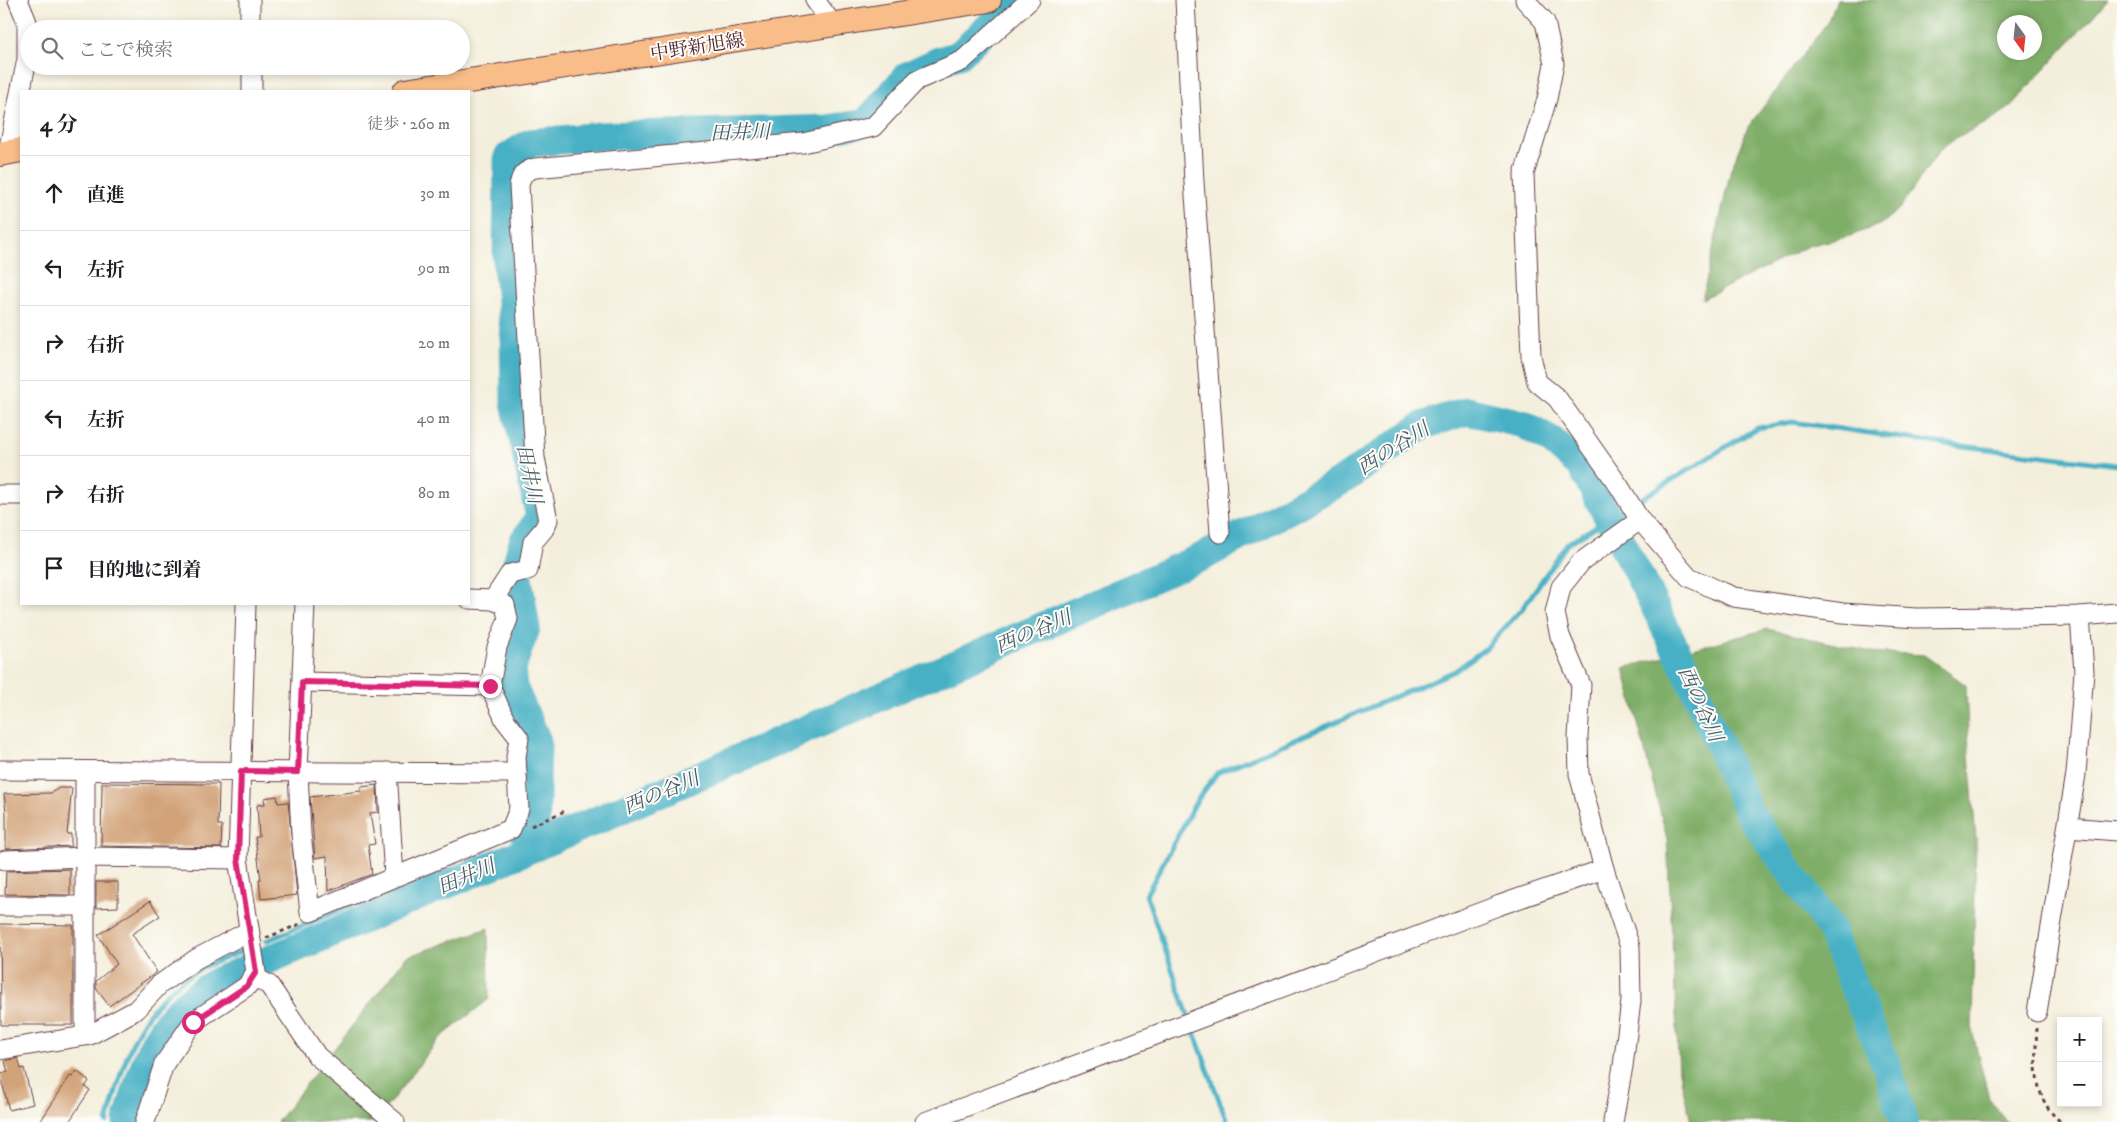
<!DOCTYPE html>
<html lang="ja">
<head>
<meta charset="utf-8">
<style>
	body { margin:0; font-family:"IM FELL DW Pica","Noto Serif JP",serif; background:#f2f2f2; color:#202124 }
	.controls { position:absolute; right:15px; bottom:15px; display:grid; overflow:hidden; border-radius:0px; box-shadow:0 2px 8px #0003 }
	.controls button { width:45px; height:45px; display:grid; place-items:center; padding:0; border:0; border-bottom:1px solid #e0e0e0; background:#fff; color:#202124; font:25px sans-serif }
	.compass { position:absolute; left:1997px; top:15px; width:45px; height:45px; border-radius:50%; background:#fff; box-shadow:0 2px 8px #0003; rotate:165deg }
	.stop { position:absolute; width:15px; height:15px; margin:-11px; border:4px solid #db2777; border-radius:50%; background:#fff }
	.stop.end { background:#db2777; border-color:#fff; box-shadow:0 1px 5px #0008 }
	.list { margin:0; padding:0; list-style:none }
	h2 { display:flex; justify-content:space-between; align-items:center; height:65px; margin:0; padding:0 20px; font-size:21px }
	h2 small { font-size:16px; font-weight:400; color:#757577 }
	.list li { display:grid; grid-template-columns:32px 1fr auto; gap:15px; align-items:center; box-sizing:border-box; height:75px; padding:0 20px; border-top:1px solid #e0e0e0 }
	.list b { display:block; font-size:19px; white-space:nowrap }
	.list em { font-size:16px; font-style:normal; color:#757577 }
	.icon { flex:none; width:28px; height:28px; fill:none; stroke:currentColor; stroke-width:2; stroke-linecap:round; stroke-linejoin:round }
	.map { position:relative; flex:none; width:2117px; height:1122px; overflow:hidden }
	.search { position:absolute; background:#fff; box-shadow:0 2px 8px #0003; left:20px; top:20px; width:450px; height:55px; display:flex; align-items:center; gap:12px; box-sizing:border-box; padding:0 18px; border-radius:28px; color:#757577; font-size:19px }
	.panel { position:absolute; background:#fff; box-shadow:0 2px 8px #0003; left:20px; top:90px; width:450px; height:515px; border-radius:0px }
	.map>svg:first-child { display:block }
	.forest { fill:#7fae68; stroke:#64664a; fill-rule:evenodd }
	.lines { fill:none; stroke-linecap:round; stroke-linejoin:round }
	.stream { stroke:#46b0c5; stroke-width:5 }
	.river { stroke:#46b0c5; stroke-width:29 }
	.building { fill:#d2a278 }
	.minor-casing { stroke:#643e46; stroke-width:21 }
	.major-casing { stroke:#643e46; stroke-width:26 }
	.path { stroke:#643e46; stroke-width:3; stroke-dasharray:4 4; stroke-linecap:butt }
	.minor { stroke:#fff; stroke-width:19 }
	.major { stroke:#f8bd88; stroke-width:24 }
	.route { stroke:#db2777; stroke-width:6 }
	.labels { text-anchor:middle; stroke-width:4; stroke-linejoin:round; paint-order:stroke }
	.street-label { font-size:19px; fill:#4a1f2b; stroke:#fdfcf7 }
	.water-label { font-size:20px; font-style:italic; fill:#485969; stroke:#fdfcf7 }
</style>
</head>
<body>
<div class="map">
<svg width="2117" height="1122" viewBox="0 0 2117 1122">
	<rect width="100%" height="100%" fill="#fdfcf7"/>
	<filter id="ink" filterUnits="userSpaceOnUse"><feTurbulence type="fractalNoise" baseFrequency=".02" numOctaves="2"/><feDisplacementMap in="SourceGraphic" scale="10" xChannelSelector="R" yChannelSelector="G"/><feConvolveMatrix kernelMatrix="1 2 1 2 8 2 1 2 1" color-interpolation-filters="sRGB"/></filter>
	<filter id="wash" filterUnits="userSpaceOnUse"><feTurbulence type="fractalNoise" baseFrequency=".0096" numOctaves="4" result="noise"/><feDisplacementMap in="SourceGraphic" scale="20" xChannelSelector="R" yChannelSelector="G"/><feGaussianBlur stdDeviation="1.12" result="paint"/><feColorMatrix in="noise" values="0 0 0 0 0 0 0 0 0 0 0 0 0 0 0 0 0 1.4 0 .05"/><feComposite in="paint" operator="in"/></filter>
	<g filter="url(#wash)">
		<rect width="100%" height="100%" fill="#f4efdc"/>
		<!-- forest -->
		<g class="forest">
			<path d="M 1837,0 L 2108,0 L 2008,109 L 1984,124 L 1956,138 L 1939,151 L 1900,208 L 1881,224 L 1850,236 L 1808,246 L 1702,299 L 1731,169 L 1748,127 L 1827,23 ZM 2004,22 L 2034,22 L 2034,52 L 2004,52 Z"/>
			<path d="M 1767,629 L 1871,652 L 1924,655 L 1966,685 L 1969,754 L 1976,839 L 1972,1030 L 1989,1098 L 2007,1122 L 1691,1122 L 1679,1072 L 1667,839 L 1624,668 Z"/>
			<path d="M 488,928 L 489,999 L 440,1038 L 375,1122 L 277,1122 L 406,957 Z"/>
		</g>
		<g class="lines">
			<!-- stream -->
			<g class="stream">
				<path d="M 798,0 L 812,1"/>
				<path d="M 513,838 L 535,828"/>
				<path d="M 266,941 L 387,890"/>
				<path d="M 1189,1018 L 1146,895 L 1196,802 L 1217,773 L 1455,671 L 1486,648 L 1522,609 L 1567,544 L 1757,428 L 1792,422 L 1938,443 L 2117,465"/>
				<path d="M 1192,1026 L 1227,1122"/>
				<path d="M 107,1122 C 126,1056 136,1006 200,969 C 213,962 229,957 242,951"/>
			</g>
			<!-- river -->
			<g class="river">
				<path d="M 535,847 L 537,741 L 513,687 L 511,669 L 526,628 L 516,566 L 523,542 L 540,518 L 515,402 L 514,330 L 507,264 L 508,157 L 530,143 L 600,136 L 827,129 L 866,123 L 907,76 L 939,61 L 959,55 L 1013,4 L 1015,0"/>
				<path d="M 127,1122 C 140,1079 149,1033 186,1003 C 195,995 207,988 218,981 L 535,847 L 1202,557 L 1343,480 L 1424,425 L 1467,411 L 1523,424 L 1551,440 L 1581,466 L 1648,593 L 1687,672 L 1749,813 L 1829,926 L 1886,1065 L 1904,1122"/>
			</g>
		</g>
		<g id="blocks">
			<!-- building -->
			<g class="building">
				<path d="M 102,783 L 219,784 L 218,825 L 222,825 L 221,848 L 101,846 Z"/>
				<path d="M 377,785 L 378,812 L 370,813 L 375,844 L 368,845 L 372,874 L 328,891 L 327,856 L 315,858 L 310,797 L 361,791 L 361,787 Z"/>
				<path d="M 59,788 L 72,788 L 67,834 L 71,834 L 71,846 L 6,849 L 6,812 L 4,794 L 51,793 Z"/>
				<path d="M 277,796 L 278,803 L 288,802 L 297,895 L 261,899 L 259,880 L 261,880 L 255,837 L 259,837 L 257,805 L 265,804 L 264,798 Z"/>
				<path d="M 70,869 L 70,895 L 5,894 L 6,871 Z"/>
				<path d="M 96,882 L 118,882 L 118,907 L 96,908 Z"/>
				<path d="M 150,901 L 160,916 L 132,934 L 157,972 L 109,1006 L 96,988 L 96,981 L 117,964 L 98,935 Z"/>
				<path d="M 0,924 L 73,925 L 73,1025 L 1,1025 Z"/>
				<path d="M 18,1058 L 21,1069 L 24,1068 L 33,1104 L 9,1110 L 0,1074 L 8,1072 L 5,1061 Z"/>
				<path d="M 77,1071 L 89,1081 L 85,1087 L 90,1090 L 69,1122 L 40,1122 L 70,1076 L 72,1077 Z"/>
			</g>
		</g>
	</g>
	<g filter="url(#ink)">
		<use href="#blocks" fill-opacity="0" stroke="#643e46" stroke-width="1"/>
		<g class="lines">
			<defs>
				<g id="minor">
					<path d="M 250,0 L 250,29"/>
					<path d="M 815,0 L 833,25"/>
					<path d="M 1185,0 L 1194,182 L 1220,533"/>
					<path d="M 1525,0 L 1545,22 L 1554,64 L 1547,99 L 1524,174 L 1531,356 L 1537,382 L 1557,398 L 1619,486 L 1640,520 L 1689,577 L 1715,589 L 1734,597 L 1843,613 L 1916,618 L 2080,616 L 2117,613"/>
					<path d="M 252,66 L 252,91"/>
					<path d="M 8,152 L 27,59 L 27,22 L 18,0"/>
					<path d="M 0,495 L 21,495"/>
					<path d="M 493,600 L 510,574 L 528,570 L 533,542 L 544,529 L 548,520 L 535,458 L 519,186 C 521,175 524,171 535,168 L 803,143 L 873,127 L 917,80 L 962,61 L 1030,0"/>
					<path d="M 305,604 L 298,772 L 301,834 L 310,912 L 511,829 L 519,809 L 516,757 L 519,738 L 505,720 L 490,686 L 497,647 L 508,619 L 505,605 L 493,600 L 469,599"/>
					<path d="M 302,682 L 490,686"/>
					<path d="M 0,770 L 517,773"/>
					<path d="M 85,771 L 85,1036"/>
					<path d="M 387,772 L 394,876"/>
					<path d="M 2068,827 L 2117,831"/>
					<path d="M 5,860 L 85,857 L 238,859"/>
					<path d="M 0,906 L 85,906"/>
					<path d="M 254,977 L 269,985 L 317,1056 L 395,1122"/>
					<path d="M 2037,1012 L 2076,774 L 2084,672 L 2080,616"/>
					<path d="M 0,1050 L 90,1035 L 136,1010 L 159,985 L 196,959 L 249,931"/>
					<path d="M 145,1122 L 164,1064 L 193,1022 L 247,986 L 256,972 L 238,859 L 246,604"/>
					<path d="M 925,1122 L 1500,905 L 1604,869"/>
					<path d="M 1613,1122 L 1623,1066 L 1631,1001 L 1630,947 L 1604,869 L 1579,774 L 1578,737 L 1581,685 L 1560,636 L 1555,613 L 1561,587 L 1581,562 L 1640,520"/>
				</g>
				<g id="major">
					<path d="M 405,91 L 989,0"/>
					<path d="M 0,154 L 21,150"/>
				</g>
			</defs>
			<!-- minor casing -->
			<use href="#minor" class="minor-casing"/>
			<!-- major casing -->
			<use href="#major" class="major-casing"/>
			<!-- path -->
			<g class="path">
				<path d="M 531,826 L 567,810"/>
				<path d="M 266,938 L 300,924"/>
				<path d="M 2037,1028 C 2035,1062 2032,1099 2061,1122"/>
			</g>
			<!-- minor -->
			<use href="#minor" class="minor"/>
			<!-- major -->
			<use href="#major" class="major"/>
		</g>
	</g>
	<g class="lines" filter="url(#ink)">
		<!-- route -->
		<path class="route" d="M 193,1022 L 247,986 L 256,972 L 238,859 L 241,771 L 298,772 L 302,682 L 490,686"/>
	</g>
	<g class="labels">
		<!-- street labels -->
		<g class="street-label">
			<text transform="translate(697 46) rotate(-9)" y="7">中野新旭線</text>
		</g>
		<!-- water labels -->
		<g class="water-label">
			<text transform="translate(740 132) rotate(-2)" y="7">田井川</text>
			<text transform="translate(1393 448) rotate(-32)" y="7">西の谷川</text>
			<text transform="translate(530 474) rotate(78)" y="7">田井川</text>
			<text transform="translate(1033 631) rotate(-23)" y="7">西の谷川</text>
			<text transform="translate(1701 704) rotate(66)" y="7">西の谷川</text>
			<text transform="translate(661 792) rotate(-23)" y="7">西の谷川</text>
			<text transform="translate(466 876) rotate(-23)" y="7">田井川</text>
		</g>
	</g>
</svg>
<div class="controls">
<button>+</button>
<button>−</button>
</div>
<svg class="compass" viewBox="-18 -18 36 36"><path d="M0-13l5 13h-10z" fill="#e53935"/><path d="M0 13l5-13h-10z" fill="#757577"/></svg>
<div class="stop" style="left:193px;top:1022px"></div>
<div class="stop end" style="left:490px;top:686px"></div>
<div class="search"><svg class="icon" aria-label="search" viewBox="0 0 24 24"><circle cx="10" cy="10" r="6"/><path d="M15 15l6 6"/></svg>ここで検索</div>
<section class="panel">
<h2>4 分<small>徒歩 · 260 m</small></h2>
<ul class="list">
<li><svg class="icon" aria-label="ahead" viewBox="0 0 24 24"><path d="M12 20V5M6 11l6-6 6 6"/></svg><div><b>直進</b></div><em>30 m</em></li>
<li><svg class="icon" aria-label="left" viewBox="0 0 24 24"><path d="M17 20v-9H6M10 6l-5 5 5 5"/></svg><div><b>左折</b></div><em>90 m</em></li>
<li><svg class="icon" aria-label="right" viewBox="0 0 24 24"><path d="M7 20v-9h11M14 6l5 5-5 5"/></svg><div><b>右折</b></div><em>20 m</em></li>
<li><svg class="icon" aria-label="left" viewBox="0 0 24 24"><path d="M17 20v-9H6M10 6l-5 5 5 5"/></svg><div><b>左折</b></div><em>40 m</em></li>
<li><svg class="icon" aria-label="right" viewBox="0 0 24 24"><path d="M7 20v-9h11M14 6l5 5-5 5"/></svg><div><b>右折</b></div><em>80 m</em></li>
<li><svg class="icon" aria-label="arrive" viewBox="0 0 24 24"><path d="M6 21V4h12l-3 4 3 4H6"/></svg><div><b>目的地に到着</b></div></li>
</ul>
</section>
</div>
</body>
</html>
